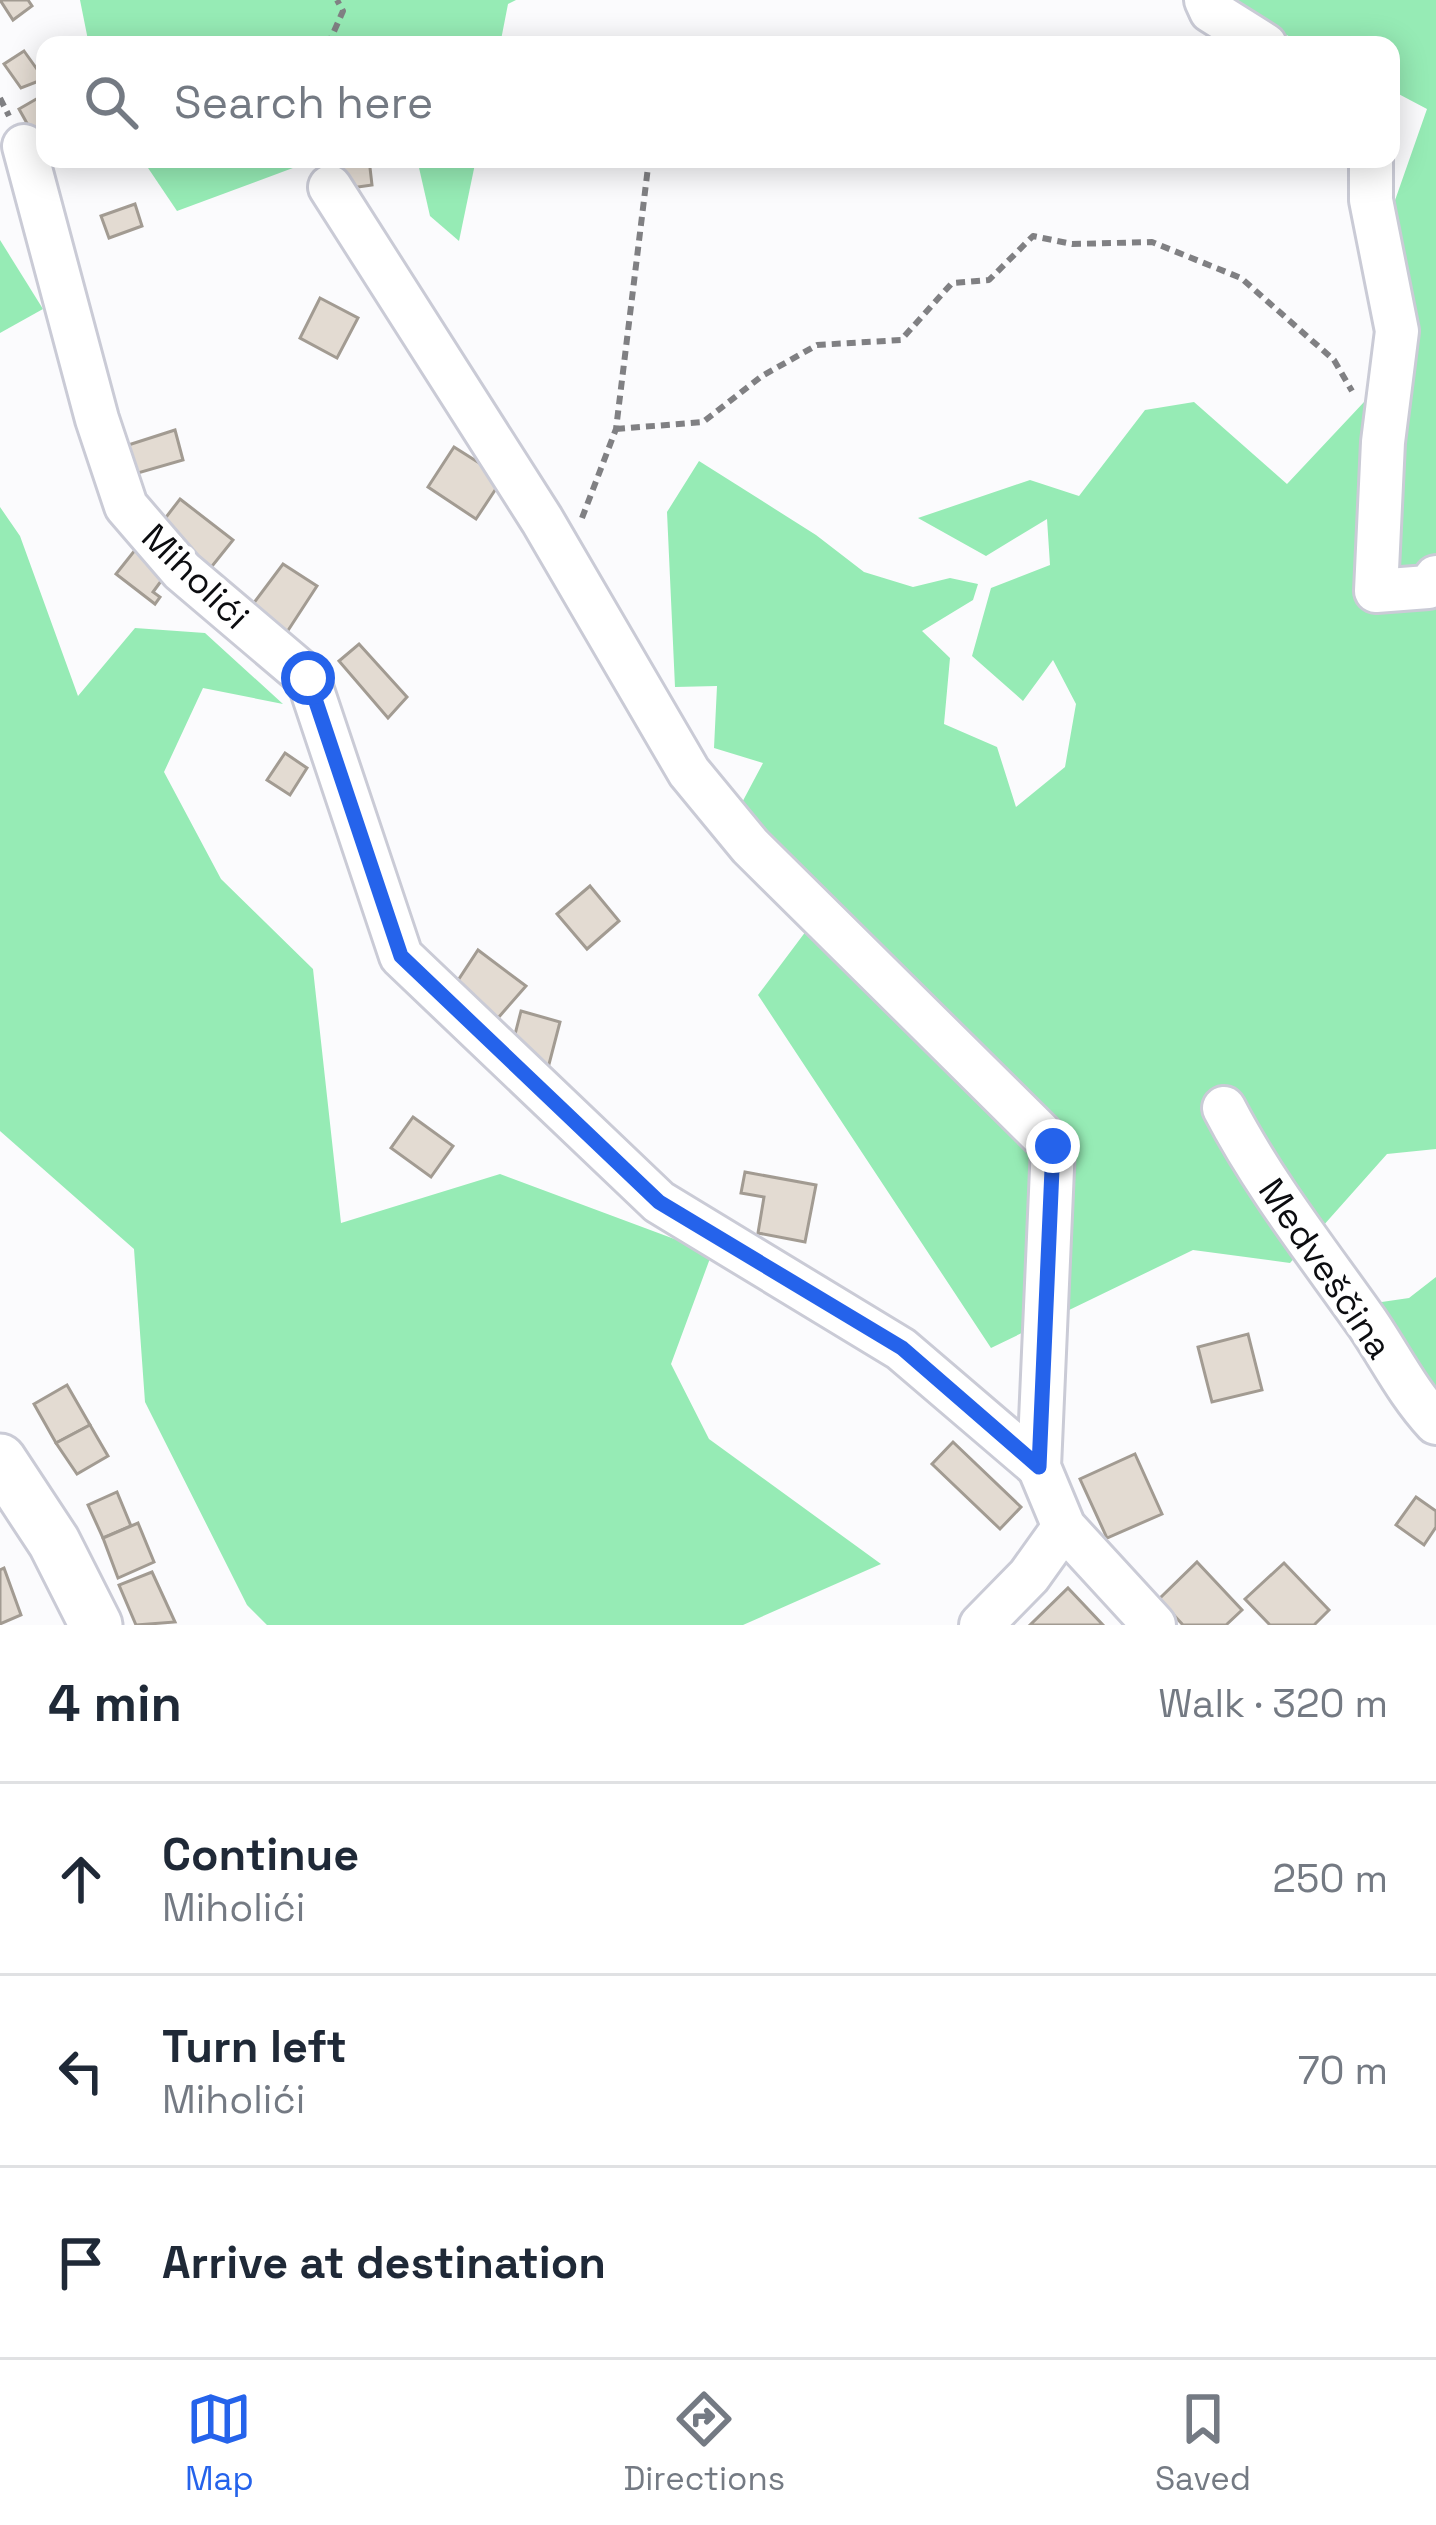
<!DOCTYPE html>
<html lang="en">
<head>
<meta charset="utf-8">
<style>
	body { margin:0; font-family:"Space Grotesk",sans-serif; background:#f2f2f3; color:#1f2937 }
	.stop { position:absolute; width:36px; height:36px; margin:-27px; border:9px solid #2563eb; border-radius:50%; background:#fff }
	.stop.end { background:#2563eb; border-color:#fff; box-shadow:0 3px 12px #0008 }
	.list { margin:0; padding:0; list-style:none }
	h2 { display:flex; justify-content:space-between; align-items:center; height:156px; margin:0; padding:0 48px; font-size:51px }
	h2 small { font-size:39px; font-weight:400; color:#747a83 }
	.list li { display:grid; grid-template-columns:78px 1fr auto; gap:36px; align-items:center; box-sizing:border-box; height:192px; padding:0 48px; border-top:3px solid #e0e1e3 }
	.list b { display:block; font-size:45px; white-space:nowrap }
	.list p { margin:0; font-size:39px; white-space:nowrap; color:#747a83 }
	.list em { font-size:39px; font-style:normal; color:#747a83 }
	.icon { flex:none; width:66px; height:66px; fill:none; stroke:currentColor; stroke-width:2; stroke-linecap:round; stroke-linejoin:round }
	.map { position:relative; flex:none; width:1436px; height:1625px; overflow:hidden }
	.search { position:absolute; background:#fff; box-shadow:0 6px 30px #0003; left:36px; right:36px; top:36px; height:132px; display:flex; align-items:center; gap:30px; box-sizing:border-box; padding:0 42px; border-radius:24px; color:#747a83; font-size:45px }
	.sheet { height:732px; background:#fff }
	nav { display:flex; justify-content:space-around; align-items:center; box-sizing:border-box; height:168px; border-top:3px solid #e0e1e3; background:#fff; font-size:33px; color:#747a83 }
	nav a { display:grid; justify-items:center; gap:6px }
	nav .on { color:#2563eb }
	.map>svg:first-child { display:block }
	.green { fill:#96ebb5 }
	.building { fill:#e3dbd2; stroke:#a29b92; stroke-width:3 }
	.lines { fill:none; stroke-linecap:round; stroke-linejoin:round }
	.minor-casing { stroke:#cacbd6; stroke-width:48 }
	.major-casing { stroke:#cacbd6; stroke-width:57 }
	.path { stroke:#808083; stroke-width:6; stroke-dasharray:9 6; stroke-linecap:butt }
	.minor { stroke:#fff; stroke-width:42 }
	.major { stroke:#fff; stroke-width:51 }
	.route { stroke:#2563eb; stroke-width:15 }
	.labels { text-anchor:middle; stroke-width:10; stroke-linejoin:round; paint-order:stroke }
	.street-label { font-size:36px; fill:#0c0d10; stroke:#fff }
</style>
</head>
<body>
<div class="map">
<svg width="1436" height="1625" viewBox="0 0 1436 1625">
	<rect width="100%" height="100%" fill="#fbfbfd"/>
	<!-- green -->
	<g class="green">
		<path d="M 80,0 L 516,0 L 508,4 L 500,45 L 89,45 Z"/>
		<path d="M 1238,0 L 1436,0 L 1436,1149 L 1387,1154 L 1290,1263 L 1193,1250 L 991,1348 L 758,995 L 830,899 L 737,812 L 763,763 L 714,748 L 717,686 L 675,687 L 667,512 L 699,461 L 816,535 L 864,572 L 913,587 L 950,578 L 978,584 L 973,600 L 922,631 L 950,658 L 944,724 L 997,747 L 1016,807 L 1065,767 L 1076,704 L 1053,660 L 1023,701 L 972,656 L 991,588 L 1050,565 L 1047,519 L 986,556 L 918,518 L 1030,480 L 1079,496 L 1145,410 L 1194,402 L 1287,484 L 1380,385 L 1386,226 L 1427,109 L 1391,90 L 1391,45 L 1306,45 L 1246,14 Z"/>
		<path d="M 142,159 L 317,159 L 177,211 Z"/>
		<path d="M 417,159 L 476,159 L 459,241 L 430,216 Z"/>
		<path d="M 0,240 L 43,309 L 0,333 Z"/>
		<path d="M 0,507 L 20,536 L 78,696 L 135,628 L 205,633 L 283,704 L 203,688 L 164,772 L 221,879 L 313,969 L 341,1223 L 500,1174 L 712,1253 L 671,1364 L 709,1439 L 881,1564 L 743,1625 L 267,1625 L 247,1605 L 145,1402 L 134,1249 L 0,1131 Z"/>
		<path d="M 1436,1277 L 1436,1391 L 1368,1304 L 1409,1298 Z"/>
	</g>
	<!-- building -->
	<g class="building">
		<path d="M 0,0 L 28,0 L 32,6 L 13,20 Z"/>
		<path d="M 24,51 L 44,79 L 21,88 L 4,64 Z"/>
		<path d="M 45,94 L 45,139 L 38,143 L 19,109 Z"/>
		<path d="M 333,159 L 369,159 L 372,185 L 337,190 Z"/>
		<path d="M 135,204 L 142,226 L 109,238 L 101,216 Z"/>
		<path d="M 320,298 L 358,318 L 337,358 L 300,338 Z"/>
		<path d="M 175,430 L 183,460 L 131,475 L 122,447 Z"/>
		<path d="M 454,447 L 503,478 L 476,519 L 428,487 Z"/>
		<path d="M 180,499 L 233,540 L 209,570 L 157,529 Z"/>
		<path d="M 139,545 L 170,569 L 153,592 L 160,597 L 155,604 L 116,574 Z"/>
		<path d="M 283,564 L 317,586 L 287,632 L 250,608 Z"/>
		<path d="M 359,644 L 407,697 L 388,718 L 339,661 Z"/>
		<path d="M 285,753 L 307,768 L 290,795 L 267,780 Z"/>
		<path d="M 590,886 L 619,921 L 587,949 L 557,914 Z"/>
		<path d="M 478,950 L 526,986 L 498,1018 L 451,991 Z"/>
		<path d="M 521,1011 L 560,1022 L 547,1072 L 511,1050 Z"/>
		<path d="M 413,1117 L 453,1146 L 431,1177 L 391,1148 Z"/>
		<path d="M 745,1172 L 816,1185 L 805,1242 L 758,1233 L 764,1197 L 741,1193 Z"/>
		<path d="M 1248,1334 L 1262,1390 L 1212,1402 L 1198,1347 Z"/>
		<path d="M 67,1385 L 90,1425 L 56,1443 L 34,1404 Z"/>
		<path d="M 90,1425 L 108,1456 L 77,1474 L 56,1443 Z"/>
		<path d="M 953,1442 L 1021,1507 L 1000,1529 L 932,1464 Z"/>
		<path d="M 1135,1454 L 1162,1514 L 1107,1538 L 1080,1479 Z"/>
		<path d="M 117,1492 L 131,1526 L 103,1538 L 88,1505 Z"/>
		<path d="M 1416,1497 L 1436,1511 L 1436,1527 L 1424,1545 L 1396,1525 Z"/>
		<path d="M 138,1523 L 154,1562 L 118,1578 L 103,1538 Z"/>
		<path d="M 1197,1562 L 1242,1610 L 1226,1625 L 1183,1625 L 1159,1599 Z"/>
		<path d="M 1284,1563 L 1329,1610 L 1314,1625 L 1270,1625 L 1245,1599 Z"/>
		<path d="M 4,1568 L 21,1615 L 0,1624 L 0,1570 Z"/>
		<path d="M 152,1572 L 175,1622 L 136,1625 L 119,1585 Z"/>
		<path d="M 1068,1588 L 1103,1625 L 1030,1625 Z"/>
	</g>
	<g class="lines">
		<defs>
			<g id="minor">
				<path d="M 1206,0 L 1211,11 L 1265,45"/>
				<path d="M 24,146 L 97,419 L 126,506 L 182,571 L 308,678 L 401,956 L 659,1202 L 901,1349 L 1039,1467"/>
				<path d="M 1371,159 L 1371,200 L 1397,331 L 1383,442 L 1376,591 L 1428,587 L 1436,577"/>
				<path d="M 330,187 L 542,520 L 689,772 L 750,846 L 1053,1146 L 1039,1467 L 1064,1527 L 1154,1625"/>
				<path d="M 1224,1108 C 1264,1185 1318,1253 1368,1324 C 1391,1358 1408,1393 1436,1423"/>
				<path d="M 981,1625 L 1029,1576 L 1064,1527"/>
			</g>
			<path id="major" d="M 0,1460 L 54,1542 L 96,1625"/>
		</defs>
		<!-- minor casing -->
		<use href="#minor" class="minor-casing"/>
		<!-- major casing -->
		<use href="#major" class="major-casing"/>
		<!-- path -->
		<g class="path">
			<path d="M 328,45 L 343,11 L 337,0"/>
			<path d="M 0,98 L 9,116"/>
			<path d="M 616,429 L 703,422 L 762,376 L 817,345 L 901,340 L 952,283 L 989,280 L 1033,236 L 1072,244 L 1152,242 L 1241,278 L 1334,360 L 1352,391"/>
			<path d="M 582,518 L 616,429 L 649,159"/>
		</g>
		<!-- minor -->
		<use href="#minor" class="minor"/>
		<!-- major -->
		<use href="#major" class="major"/>
	</g>
	<g class="lines">
		<!-- route -->
		<path class="route" d="M 308,678 L 401,956 L 659,1202 L 902,1348 L 1039,1467 L 1053,1146"/>
	</g>
	<g class="labels">
		<!-- street labels -->
		<g class="street-label">
			<text transform="translate(196 576) rotate(44)" y="13">Miholići</text>
			<text transform="translate(1326 1268) rotate(56)" y="13">Medveščina</text>
		</g>
	</g>
</svg>
<div class="stop" style="left:308px;top:678px"></div>
<div class="stop end" style="left:1053px;top:1146px"></div>
<div class="search"><svg class="icon" aria-label="search" viewBox="0 0 24 24"><circle cx="10" cy="10" r="6"/><path d="M15 15l6 6"/></svg>Search here</div>
</div>
<section class="sheet">
<h2>4 min<small>Walk · 320 m</small></h2>
<ul class="list">
<li><svg class="icon" aria-label="ahead" viewBox="0 0 24 24"><path d="M12 20V5M6 11l6-6 6 6"/></svg><div><b>Continue</b><p>Miholići</p></div><em>250 m</em></li>
<li><svg class="icon" aria-label="left" viewBox="0 0 24 24"><path d="M17 20v-9H6M10 6l-5 5 5 5"/></svg><div><b>Turn left</b><p>Miholići</p></div><em>70 m</em></li>
<li><svg class="icon" aria-label="arrive" viewBox="0 0 24 24"><path d="M6 21V4h12l-3 4 3 4H6"/></svg><div><b>Arrive at destination</b></div></li>
</ul>
</section>
<nav>
<a class="on"><svg class="icon" aria-label="map" viewBox="0 0 24 24"><path d="M3 6l6-2 6 2 6-2v14l-6 2-6-2-6 2zM9 4v14M15 6v14"/></svg>Map</a>
<a><svg class="icon" aria-label="directions" viewBox="0 0 24 24"><path d="M12 3l9 9-9 9-9-9zM9 14v-3h6M13 9l2 2-2 2"/></svg>Directions</a>
<a><svg class="icon" aria-label="saved" viewBox="0 0 24 24"><path d="M7 4h10v16l-5-4-5 4z"/></svg>Saved</a>
</nav>
</body>
</html>
